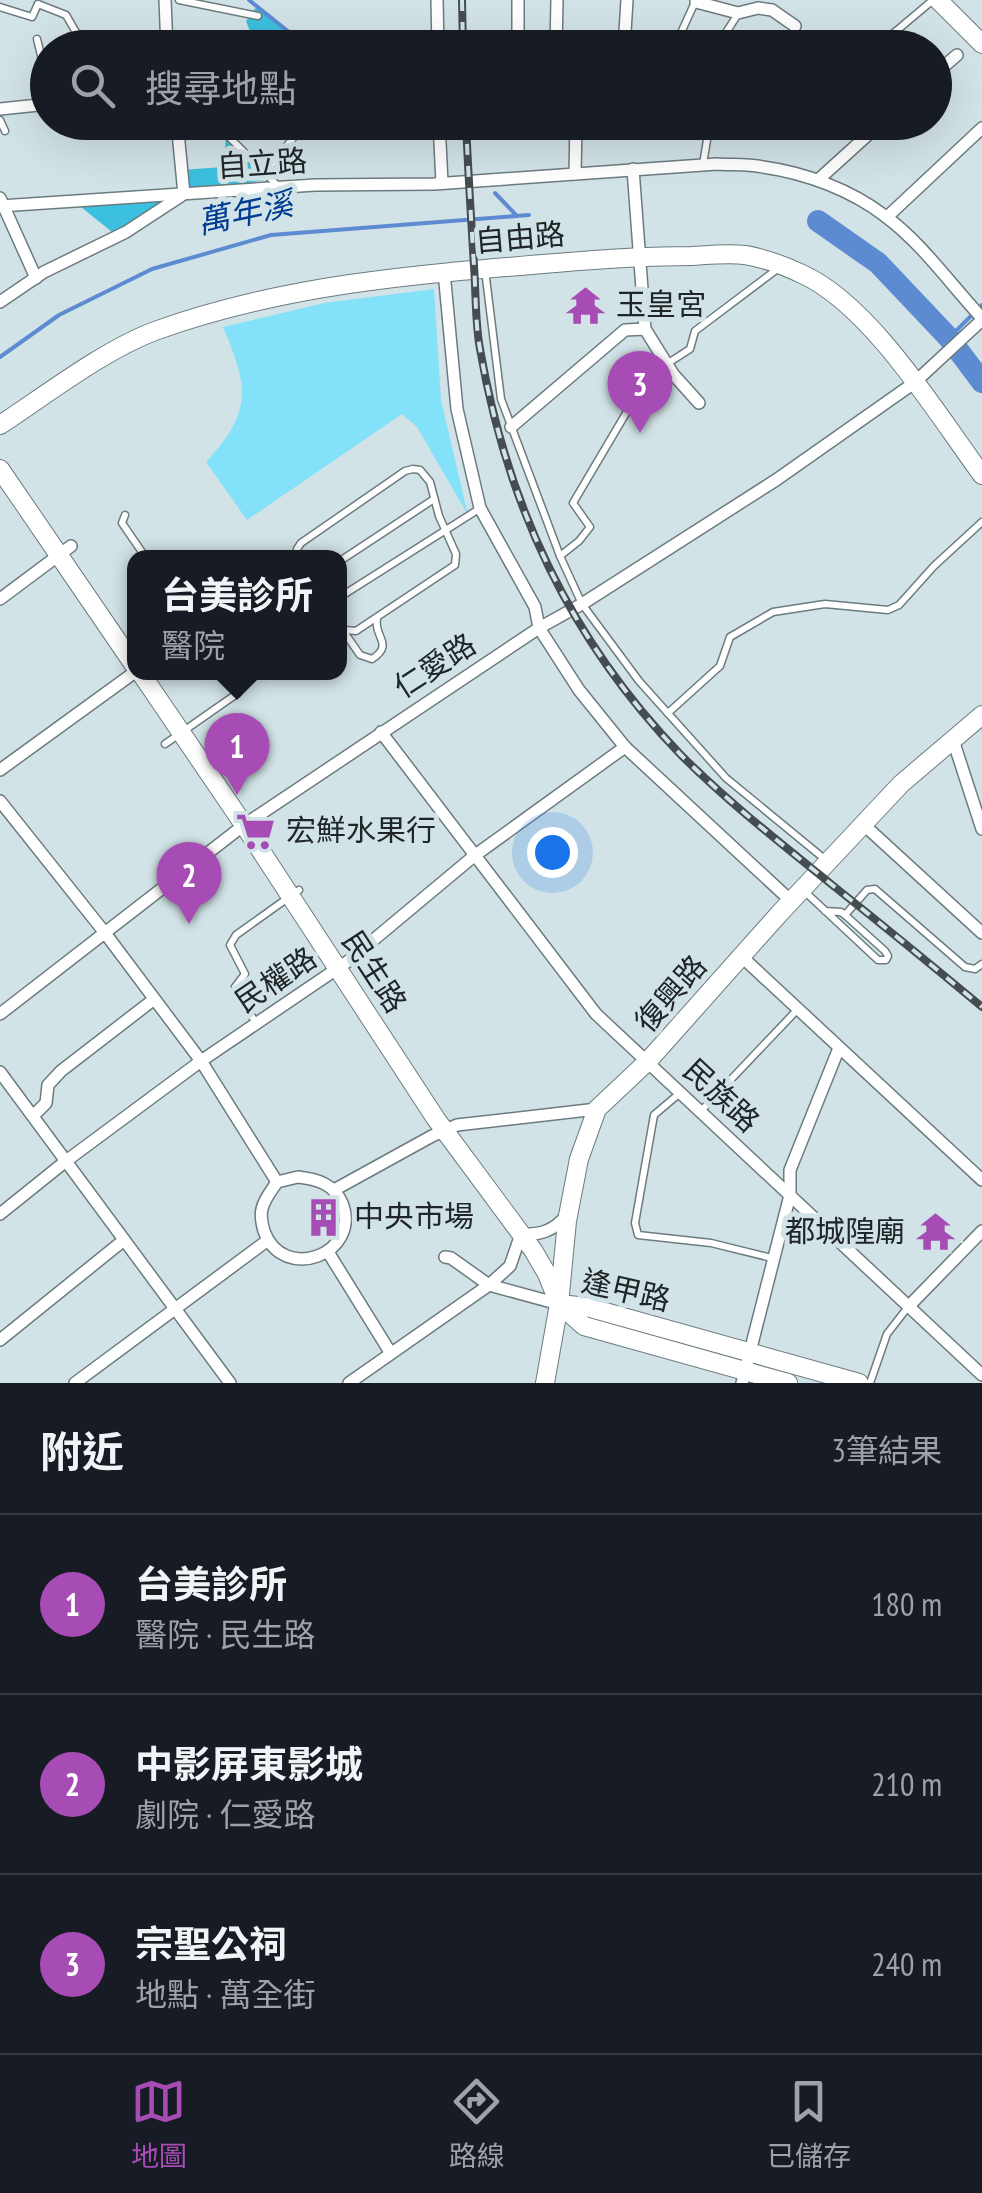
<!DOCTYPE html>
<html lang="zh-TW">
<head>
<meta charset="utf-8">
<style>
	body { margin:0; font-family:"PT Sans Narrow","Noto Sans TC",sans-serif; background:#242831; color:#f1f3f6 }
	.you { position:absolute; left:552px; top:852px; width:35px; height:35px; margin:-25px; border:8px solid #fff; border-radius:50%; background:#1a73e8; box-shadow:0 0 0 15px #1a73e833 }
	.badge { display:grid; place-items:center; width:65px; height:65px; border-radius:50%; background:#a74bb5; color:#fff; font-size:32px; font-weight:700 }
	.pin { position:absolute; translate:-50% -82px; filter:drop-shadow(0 2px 5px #0008) }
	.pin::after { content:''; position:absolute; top:52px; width:35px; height:30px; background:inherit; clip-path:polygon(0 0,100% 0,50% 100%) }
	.popup { position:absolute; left:127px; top:550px; width:220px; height:130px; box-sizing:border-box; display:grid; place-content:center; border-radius:20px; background:#171b24; filter:drop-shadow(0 2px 8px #0005); font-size:32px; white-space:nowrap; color:#9ea1a6 }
	.popup b { font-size:38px; color:#f1f3f6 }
	.popup::after { content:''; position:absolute; left:50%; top:100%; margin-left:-20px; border:20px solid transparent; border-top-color:#171b24 }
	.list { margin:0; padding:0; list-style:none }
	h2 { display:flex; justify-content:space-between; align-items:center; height:130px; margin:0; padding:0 40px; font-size:42px }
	h2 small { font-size:32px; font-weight:400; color:#9ea1a6 }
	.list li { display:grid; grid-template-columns:65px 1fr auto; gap:30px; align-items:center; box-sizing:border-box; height:180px; padding:0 40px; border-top:2px solid #363941 }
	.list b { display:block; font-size:38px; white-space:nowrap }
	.list p { margin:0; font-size:32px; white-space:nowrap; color:#9ea1a6 }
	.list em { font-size:32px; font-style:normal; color:#9ea1a6 }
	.icon { flex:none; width:55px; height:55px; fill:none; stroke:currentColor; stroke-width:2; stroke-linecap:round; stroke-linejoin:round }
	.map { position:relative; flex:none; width:982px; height:1383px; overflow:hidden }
	.search { position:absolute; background:#171b24; box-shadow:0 10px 40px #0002; left:30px; right:30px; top:30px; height:110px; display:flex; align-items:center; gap:25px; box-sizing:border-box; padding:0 35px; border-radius:55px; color:#9ea1a6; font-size:38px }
	.sheet { height:670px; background:#171b24 }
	nav { display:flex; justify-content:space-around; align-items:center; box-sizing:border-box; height:140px; border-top:2px solid #363941; background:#171b24; font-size:28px; color:#9ea1a6 }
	nav a { display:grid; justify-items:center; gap:5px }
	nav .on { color:#a74bb5 }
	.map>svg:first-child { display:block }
	.green { fill:#84e1fa }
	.forest { fill:#3cc0df }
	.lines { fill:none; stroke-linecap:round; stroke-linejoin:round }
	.stream { stroke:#5d8bd2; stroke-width:4 }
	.river { stroke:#5d8bd2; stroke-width:22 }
	.lane-casing { stroke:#6c7b7f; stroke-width:9 }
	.street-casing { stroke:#6c7b7f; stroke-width:14 }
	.secondary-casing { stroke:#6c7b7f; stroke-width:20 }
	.primary-casing { stroke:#6c7b7f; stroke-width:20 }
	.lane { stroke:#fff; stroke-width:6 }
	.street { stroke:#fff; stroke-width:11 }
	.secondary { stroke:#fff; stroke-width:18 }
	.primary { stroke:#fff; stroke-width:18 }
	.rail-casing { stroke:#454d50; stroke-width:8 }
	.rail { stroke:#d2e3e7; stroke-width:4; stroke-dasharray:11; stroke-linecap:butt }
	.labels { text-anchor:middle; stroke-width:10; stroke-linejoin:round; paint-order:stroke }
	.street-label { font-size:30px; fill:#202628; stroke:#d2e3e7 }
	.poi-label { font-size:30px; fill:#202628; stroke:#d2e3e7; text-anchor:start }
	.water-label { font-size:32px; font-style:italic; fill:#003d90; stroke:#d2e3e7 }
</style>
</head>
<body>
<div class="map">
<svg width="982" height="1383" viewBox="0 0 982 1383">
	<rect width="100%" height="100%" fill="#d2e3e7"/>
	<!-- green -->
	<path class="green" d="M 434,289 L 441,400 L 468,515 L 417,427 L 402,414 L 247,520 L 206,462 C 252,412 249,388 223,327 L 324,303 Z"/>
	<!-- forest -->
	<g class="forest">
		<path d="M 257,6 L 309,47 L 256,47 L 246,21 Z"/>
		<path d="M 226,135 L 255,161 L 280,177 L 188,194 L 117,236 L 76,203 L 184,194 L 180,170 L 224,167 Z"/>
	</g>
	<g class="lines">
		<!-- stream -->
		<g class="stream">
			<path d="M 249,0 L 309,48"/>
			<path d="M 495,193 L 516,215"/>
			<path d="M 949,338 L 982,305"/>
			<path d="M 0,357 L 59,315 L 152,269 L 271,235 L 529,215"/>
		</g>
		<!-- river -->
		<path class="river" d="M 818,221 L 878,263 L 949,338 L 982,382"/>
		<defs>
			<g id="lane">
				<path d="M 179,0 L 258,16"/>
				<path d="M 38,4 L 66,15 L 77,34 L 165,43"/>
				<path d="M 0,7 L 32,17 L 38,4"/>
				<path d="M 37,39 L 48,84"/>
				<path d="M 674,48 L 696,0"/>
				<path d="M 716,48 L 738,14"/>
				<path d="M 876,48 L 933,0"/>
				<path d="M 0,120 L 5,131"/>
				<path d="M 214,122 L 277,185"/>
				<path d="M 703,164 L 710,122"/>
				<path d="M 265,173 L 306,122"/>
				<path d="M 485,270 L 501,399 L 560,556 L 582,604 L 639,681 L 726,778 L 827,861"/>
				<path d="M 125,515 L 122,523 L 146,558"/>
				<path d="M 560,556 L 579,541 L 590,527 L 573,503 L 648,376 L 690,349 L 695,331 L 780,267"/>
				<path d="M 297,558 L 297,549 L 301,543 L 405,471 L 413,469 L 420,470 L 430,482 L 439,516 L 456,554 L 455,565 L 356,631 L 345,630 L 340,626"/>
				<path d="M 340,561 L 434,499"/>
				<path d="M 340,597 L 479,509"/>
				<path d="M 342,629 L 360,655 L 372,659 C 395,644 373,637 377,618"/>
				<path d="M 668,713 L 720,666 L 730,637 L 773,612 L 825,604 L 888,610 L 899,605 L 934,566 L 982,522"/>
				<path d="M 165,744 L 238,693 L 224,672"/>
				<path d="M 803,890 L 878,960 L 886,960 L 888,956 L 885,951 L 845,915 L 841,912 L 825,911"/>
				<path d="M 845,915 L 867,890 L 875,889 L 965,967 L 975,969 L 982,964"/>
				<path d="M 257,1024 L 236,993 L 235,987 L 245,974 L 230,945 L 236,935 L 299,890"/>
				<path d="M 680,1093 L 654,1115 L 635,1223 L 638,1235 L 711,1243 L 772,1258"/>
				<path d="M 701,1111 L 797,1010"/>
				<path d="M 870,1383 L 887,1334 L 908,1307"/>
			</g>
			<g id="street">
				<path d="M 165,0 L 167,48"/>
				<path d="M 437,0 L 438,48"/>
				<path d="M 696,2 L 738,13 L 758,8 L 772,10 L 795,26"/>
				<path d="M 518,48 L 518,0"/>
				<path d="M 556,48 L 557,0"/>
				<path d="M 624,48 L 627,0"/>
				<path d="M 934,75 L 957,55"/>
				<path d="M 0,109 L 48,104"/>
				<path d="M 177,122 L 184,194"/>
				<path d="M 439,122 L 442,183"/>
				<path d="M 633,169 L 645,329 L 673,374 L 699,403"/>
				<path d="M 575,174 L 576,122"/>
				<path d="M 818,180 L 882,122"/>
				<path d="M 0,198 L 36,278"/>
				<path d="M 0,206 L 315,185 L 434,184 L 717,164 C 732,165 748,164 763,167 C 806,173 851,190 885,216 C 922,243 951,285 982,318"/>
				<path d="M 887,217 L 982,128"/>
				<path d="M 444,272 L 457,409 L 480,508 L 535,607 L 539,628 L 579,690 L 625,747 L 791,901"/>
				<path d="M 0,302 L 44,272 L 126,232 L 181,196"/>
				<path d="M 511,427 L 625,330 L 645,329"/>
				<path d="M 0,599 L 71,546"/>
				<path d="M 381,732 L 596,1014 L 982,1375"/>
				<path d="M 953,740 L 982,829"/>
				<path d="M 0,770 L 135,672"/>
				<path d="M 0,801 L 105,933 L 201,1061 L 277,1182"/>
				<path d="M 863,824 L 982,933"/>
				<path d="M 741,956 L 982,1180"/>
				<path d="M 0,1014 L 244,825 L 539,628 L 582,604 L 776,480 L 914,383 L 982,320"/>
				<path d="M 0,1072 L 230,1383"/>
				<path d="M 33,1116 L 46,1103 L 48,1085 L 61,1071 L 153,1000"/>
				<path d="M 298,1177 C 317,1179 334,1184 342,1203 C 362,1254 283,1284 264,1231 C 262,1224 260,1216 262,1209 C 264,1199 272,1190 277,1182 Z"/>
				<path d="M 334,1190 L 432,1136 L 457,1125 L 597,1109"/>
				<path d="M 0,1214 L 66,1161 L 201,1061 L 347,962 L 474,856 L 625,747"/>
				<path d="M 328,1252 L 390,1352"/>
				<path d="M 445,1257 L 451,1258 L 489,1285 L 559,1304"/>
				<path d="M 909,1306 L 982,1231"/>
				<path d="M 0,1340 L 124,1240"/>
				<path d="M 75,1383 L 268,1240"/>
				<path d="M 349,1383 L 489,1285 L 510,1266 L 521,1234 C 541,1235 553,1231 566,1216"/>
				<path d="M 742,1383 L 790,1195 L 790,1170 L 839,1048"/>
			</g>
			<g id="secondary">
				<path d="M 938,0 L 982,44"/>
				<path d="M 0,469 L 134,665"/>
				<path d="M 140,672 L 244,825 L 436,1119 L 533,1250 L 547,1274 L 559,1304 L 584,1326 L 788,1383"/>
				<path d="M 560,1304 L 587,1307 L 859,1383"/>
			</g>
			<g id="primary">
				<path d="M 0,425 C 46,395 104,350 155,331 C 285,284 420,274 556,263 C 601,259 646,256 692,256 C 709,255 728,253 745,255 C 764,258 785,266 802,274 C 871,305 937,414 982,475"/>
				<path d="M 545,1383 L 559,1304 L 567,1221 L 579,1159 L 597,1109 L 648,1061 L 779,914 L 901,784 L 982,715"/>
			</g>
		</defs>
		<!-- lane casing -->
		<use href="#lane" class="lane-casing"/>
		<!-- street casing -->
		<use href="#street" class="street-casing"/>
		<!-- secondary casing -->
		<use href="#secondary" class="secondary-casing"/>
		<!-- primary casing -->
		<use href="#primary" class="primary-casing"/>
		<!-- lane -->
		<use href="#lane" class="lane"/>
		<!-- street -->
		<use href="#street" class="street"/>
		<!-- secondary -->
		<use href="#secondary" class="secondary"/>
		<!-- primary -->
		<use href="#primary" class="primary"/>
		<defs>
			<g id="rail">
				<path d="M 462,0 L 463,48"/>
				<path d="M 466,122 C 468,170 471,218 474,266 C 476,293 475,322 480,349 C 507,505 570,640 681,755 C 729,803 783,845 836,888 C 885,927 934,967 982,1007"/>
			</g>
		</defs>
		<!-- rail casing -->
		<use href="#rail" class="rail-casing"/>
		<!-- rail -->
		<use href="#rail" class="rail"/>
	</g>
	<!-- icons -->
	<defs>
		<symbol id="temple-bare" viewBox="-9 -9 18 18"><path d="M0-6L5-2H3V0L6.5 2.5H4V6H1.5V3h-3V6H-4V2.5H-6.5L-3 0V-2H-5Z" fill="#a74bb5" stroke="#d2e3e7" stroke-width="2.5" paint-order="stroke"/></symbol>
		<symbol id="supermarket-bare" viewBox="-9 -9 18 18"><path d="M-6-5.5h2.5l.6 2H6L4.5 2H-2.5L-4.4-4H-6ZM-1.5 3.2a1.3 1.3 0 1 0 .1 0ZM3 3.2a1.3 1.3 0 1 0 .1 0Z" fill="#a74bb5" stroke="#d2e3e7" stroke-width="2.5" paint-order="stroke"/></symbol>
		<symbol id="building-bare" viewBox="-9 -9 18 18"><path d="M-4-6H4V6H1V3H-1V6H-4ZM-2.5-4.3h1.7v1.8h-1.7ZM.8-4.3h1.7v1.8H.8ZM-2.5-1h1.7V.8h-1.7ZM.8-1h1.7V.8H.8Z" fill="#a74bb5" stroke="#d2e3e7" stroke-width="2.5" paint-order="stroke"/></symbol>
	</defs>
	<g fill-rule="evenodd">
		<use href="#temple-bare" x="558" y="278" width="55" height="55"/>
		<use href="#supermarket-bare" x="228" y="804" width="55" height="55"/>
		<use href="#building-bare" x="296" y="1190" width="55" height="55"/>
		<use href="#temple-bare" x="908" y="1204" width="55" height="55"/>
	</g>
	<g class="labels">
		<!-- street labels -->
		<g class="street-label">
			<text transform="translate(262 164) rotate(-4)" y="10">自立路</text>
			<text transform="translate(520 238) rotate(-5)" y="10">自由路</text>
			<text transform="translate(435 666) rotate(-33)" y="10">仁愛路</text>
			<text transform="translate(374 972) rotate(57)" y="10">民生路</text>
			<text transform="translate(276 980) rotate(-34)" y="10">民權路</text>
			<text transform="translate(671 994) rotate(-49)" y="10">復興路</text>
			<text transform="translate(721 1096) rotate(43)" y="10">民族路</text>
			<text transform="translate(626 1291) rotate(13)" y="10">逢甲路</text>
		</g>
		<!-- poi labels -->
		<g class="poi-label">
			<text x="616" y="315">玉皇宮</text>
			<text x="286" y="841">宏鮮水果行</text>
			<text x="354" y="1227">中央市場</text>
			<text x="905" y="1242" text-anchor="end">都城隍廟</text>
		</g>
		<!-- water labels -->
		<g class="water-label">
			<text transform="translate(245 213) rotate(-12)" y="11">萬年溪</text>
		</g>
	</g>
</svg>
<div class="you"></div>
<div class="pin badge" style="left:237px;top:795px">1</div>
<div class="popup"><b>台美診所</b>醫院</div>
<div class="pin badge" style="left:189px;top:924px">2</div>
<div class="pin badge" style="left:640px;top:433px">3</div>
<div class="search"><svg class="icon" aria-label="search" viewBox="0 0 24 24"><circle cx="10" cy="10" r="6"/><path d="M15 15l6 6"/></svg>搜尋地點</div>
</div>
<section class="sheet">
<h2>附近<small>3筆結果</small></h2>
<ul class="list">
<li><span class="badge">1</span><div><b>台美診所</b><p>醫院 · 民生路</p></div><em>180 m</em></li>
<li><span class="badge">2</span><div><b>中影屏東影城</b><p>劇院 · 仁愛路</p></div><em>210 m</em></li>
<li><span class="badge">3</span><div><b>宗聖公祠</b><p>地點 · 萬全街</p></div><em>240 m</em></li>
</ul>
</section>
<nav>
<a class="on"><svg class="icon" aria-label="map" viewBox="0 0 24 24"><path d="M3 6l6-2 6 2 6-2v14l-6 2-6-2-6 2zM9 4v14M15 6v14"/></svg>地圖</a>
<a><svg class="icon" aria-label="directions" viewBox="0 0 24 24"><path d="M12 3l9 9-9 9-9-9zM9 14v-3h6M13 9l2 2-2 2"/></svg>路線</a>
<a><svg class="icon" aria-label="saved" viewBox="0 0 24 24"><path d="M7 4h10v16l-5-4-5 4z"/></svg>已儲存</a>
</nav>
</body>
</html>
